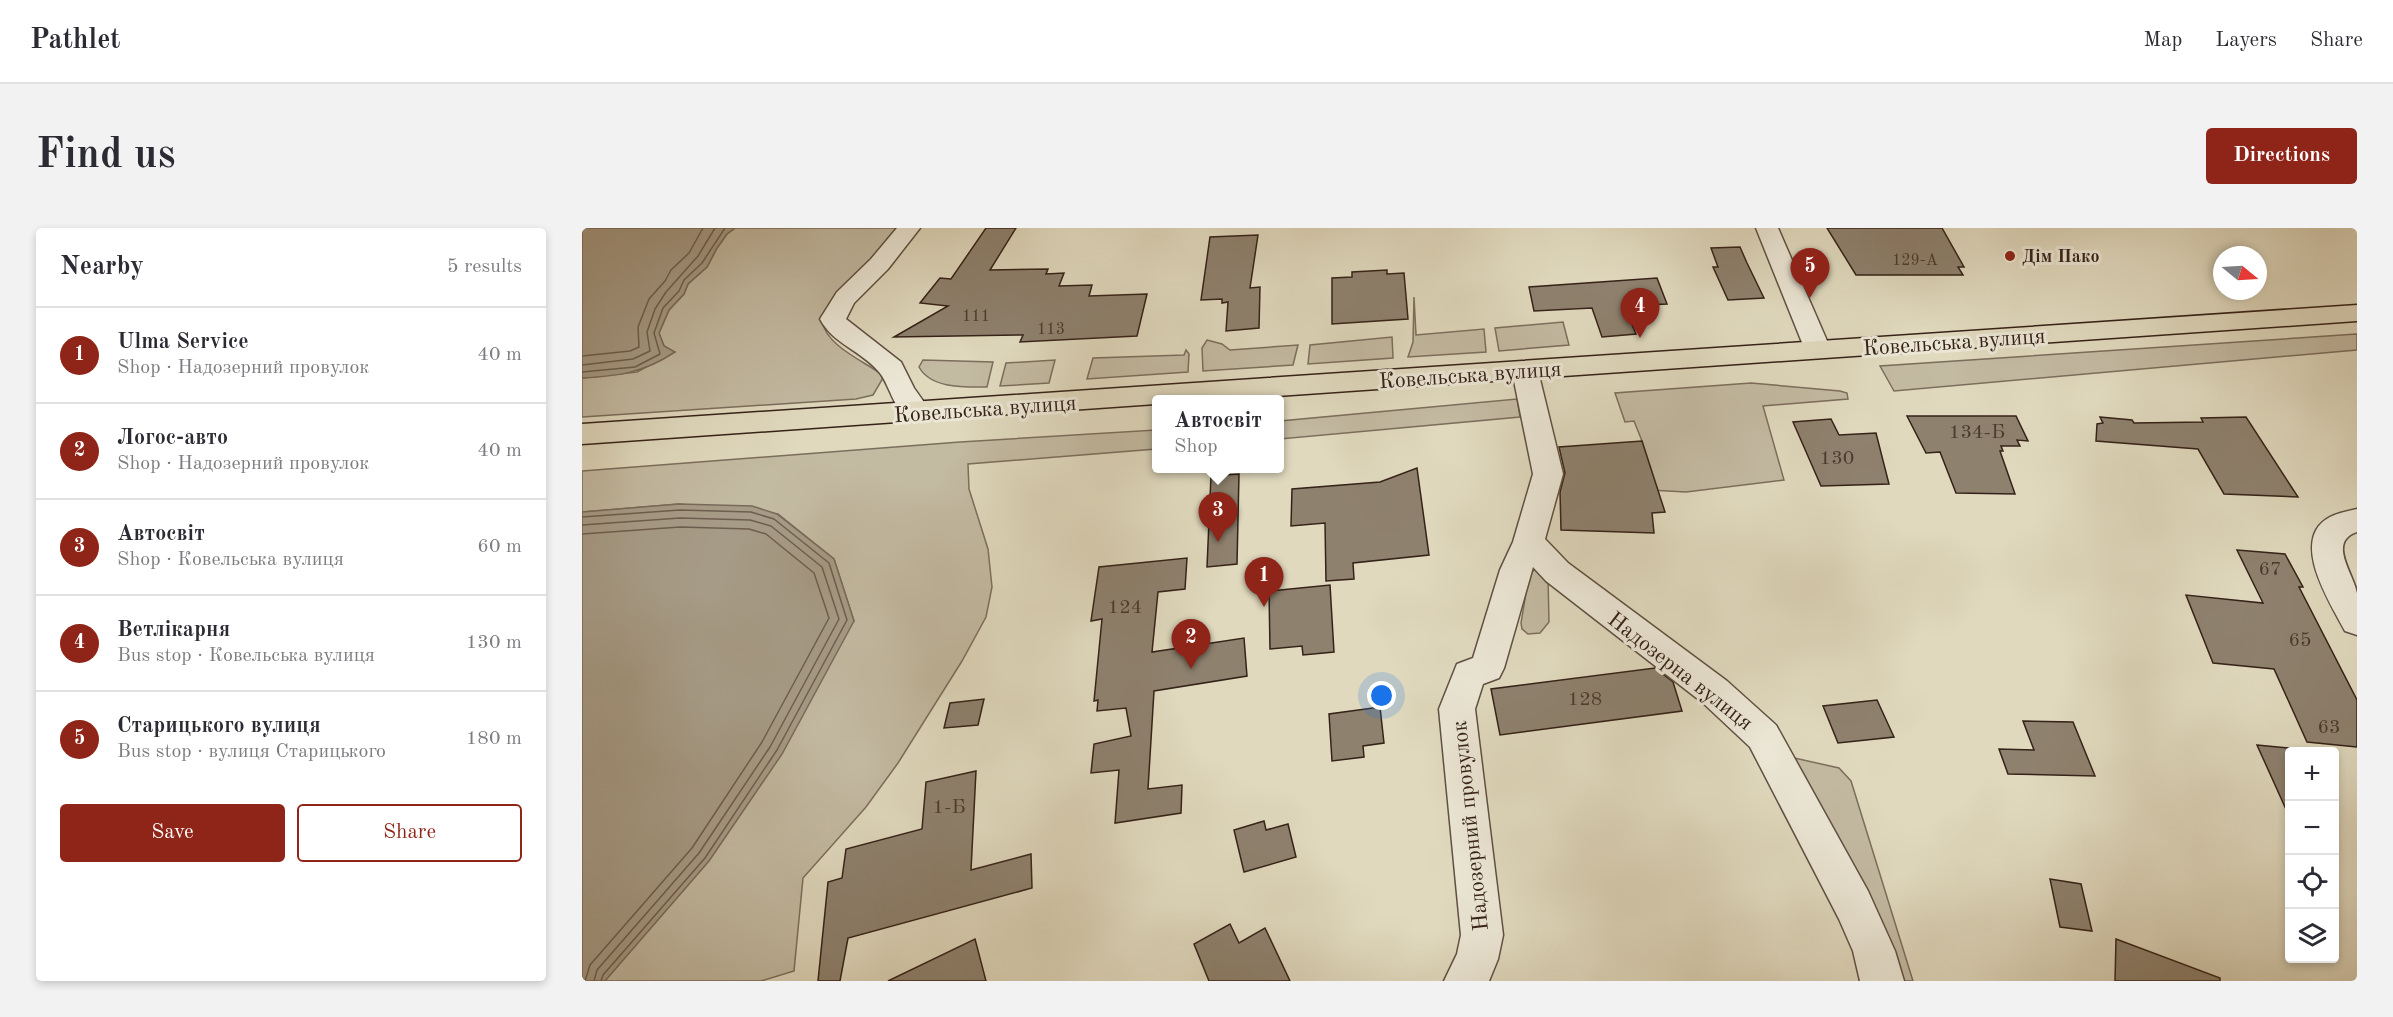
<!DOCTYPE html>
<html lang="en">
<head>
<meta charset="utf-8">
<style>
	body { margin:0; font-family:"Old Standard TT",serif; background:#f2f2f3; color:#2b2b33 }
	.controls { position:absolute; right:18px; bottom:18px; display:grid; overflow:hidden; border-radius:6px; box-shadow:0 3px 9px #0003 }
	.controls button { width:54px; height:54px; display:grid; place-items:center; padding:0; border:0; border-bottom:2px solid #e1e1e2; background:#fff; color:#2b2b33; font:30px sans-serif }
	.compass { position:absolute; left:1631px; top:18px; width:54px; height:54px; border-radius:50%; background:#fff; box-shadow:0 3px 9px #0003; rotate:108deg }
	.you { position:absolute; left:800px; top:468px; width:21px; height:21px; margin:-15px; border:4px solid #fff; border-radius:50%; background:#1a73e8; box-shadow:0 0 0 9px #1a73e833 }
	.badge { display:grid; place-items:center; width:39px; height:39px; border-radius:50%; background:#8f2418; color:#fff; font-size:20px; font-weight:700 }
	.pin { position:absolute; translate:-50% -50px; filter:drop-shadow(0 2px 3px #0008) }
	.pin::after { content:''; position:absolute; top:32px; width:21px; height:18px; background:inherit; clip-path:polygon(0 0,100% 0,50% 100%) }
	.popup { position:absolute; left:570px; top:167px; width:132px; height:78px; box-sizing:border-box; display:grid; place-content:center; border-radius:6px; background:#fff; filter:drop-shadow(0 2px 4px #0005); font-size:20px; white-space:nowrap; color:#7c7c81 }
	.popup b { font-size:22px; color:#2b2b33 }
	.popup::after { content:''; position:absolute; left:50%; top:100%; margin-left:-12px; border:12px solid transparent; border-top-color:#fff }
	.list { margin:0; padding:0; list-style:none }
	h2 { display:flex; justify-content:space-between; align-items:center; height:78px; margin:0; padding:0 24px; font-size:26px }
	h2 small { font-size:20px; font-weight:400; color:#7c7c81 }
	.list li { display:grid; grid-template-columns:39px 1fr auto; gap:18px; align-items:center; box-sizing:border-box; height:96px; padding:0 24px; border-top:2px solid #e1e1e2 }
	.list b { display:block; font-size:22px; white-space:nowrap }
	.list p { margin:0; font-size:20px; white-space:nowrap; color:#7c7c81 }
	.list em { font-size:20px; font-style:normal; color:#7c7c81 }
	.actions { display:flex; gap:12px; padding:18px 24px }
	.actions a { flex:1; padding:14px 0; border:2px solid #8f2418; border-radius:6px; text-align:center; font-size:21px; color:#8f2418 }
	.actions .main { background:#8f2418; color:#fff }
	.icon { flex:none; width:33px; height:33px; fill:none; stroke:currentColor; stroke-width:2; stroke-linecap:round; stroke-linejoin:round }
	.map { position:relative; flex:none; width:1775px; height:753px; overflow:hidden; border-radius:6px }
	header { display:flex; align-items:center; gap:36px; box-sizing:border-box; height:84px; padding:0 30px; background:#fff; border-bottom:2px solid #e1e1e2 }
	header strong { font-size:28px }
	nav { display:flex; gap:33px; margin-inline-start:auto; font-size:21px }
	.intro { display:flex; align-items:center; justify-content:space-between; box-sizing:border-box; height:144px; padding:0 36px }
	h1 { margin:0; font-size:42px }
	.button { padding:15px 27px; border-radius:6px; background:#8f2418; color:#fff; font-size:21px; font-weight:700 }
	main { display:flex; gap:36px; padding:0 36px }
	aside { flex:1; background:#fff; border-radius:6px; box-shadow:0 3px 9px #0003 }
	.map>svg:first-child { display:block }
	.green { fill:#c3baa2; stroke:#7c6e5d; stroke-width:1.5 }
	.water { fill:#a69b86; stroke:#796b5a; stroke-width:1.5 }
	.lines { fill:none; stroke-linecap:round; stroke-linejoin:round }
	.shore { stroke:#6e5e4f; stroke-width:1.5 }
	.building { fill:#8e816e; stroke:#352218; stroke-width:1.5 }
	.minor-casing { stroke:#605042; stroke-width:3 }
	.major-casing { stroke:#352218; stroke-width:3 }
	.minor { fill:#ebe6d5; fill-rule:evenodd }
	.major { fill:#e0d9be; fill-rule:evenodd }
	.poi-dot { fill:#8f2418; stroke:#ebe6d5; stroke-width:2 }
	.labels { text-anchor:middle; stroke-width:6; stroke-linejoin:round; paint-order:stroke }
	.far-number-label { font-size:16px; fill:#4b3a2e }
	.far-poi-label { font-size:18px; font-weight:bold; fill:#352218; stroke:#ebe6d5; text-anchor:start }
	.number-label { font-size:20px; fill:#4b3a2e }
	.street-label { font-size:22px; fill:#352218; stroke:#ebe6d5 }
</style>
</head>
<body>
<header>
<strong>Pathlet</strong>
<nav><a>Map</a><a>Layers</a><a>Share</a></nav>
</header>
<div class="intro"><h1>Find us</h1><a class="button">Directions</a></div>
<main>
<aside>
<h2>Nearby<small>5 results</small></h2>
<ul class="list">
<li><span class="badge">1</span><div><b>Ulma Service</b><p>Shop · Надозерний провулок</p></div><em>40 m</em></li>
<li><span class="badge">2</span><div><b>Логос-авто</b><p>Shop · Надозерний провулок</p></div><em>40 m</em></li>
<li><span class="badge">3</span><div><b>Автосвіт</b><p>Shop · Ковельська вулиця</p></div><em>60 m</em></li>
<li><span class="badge">4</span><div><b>Ветлікарня</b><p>Bus stop · Ковельська вулиця</p></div><em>130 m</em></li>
<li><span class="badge">5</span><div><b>Старицького вулиця</b><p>Bus stop · вулиця Старицького</p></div><em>180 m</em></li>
</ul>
<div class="actions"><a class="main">Save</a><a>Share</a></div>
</aside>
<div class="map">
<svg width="1775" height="753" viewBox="0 0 1775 753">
	<rect width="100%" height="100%" fill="#e0d9be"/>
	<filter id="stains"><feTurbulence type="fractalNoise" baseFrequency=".00333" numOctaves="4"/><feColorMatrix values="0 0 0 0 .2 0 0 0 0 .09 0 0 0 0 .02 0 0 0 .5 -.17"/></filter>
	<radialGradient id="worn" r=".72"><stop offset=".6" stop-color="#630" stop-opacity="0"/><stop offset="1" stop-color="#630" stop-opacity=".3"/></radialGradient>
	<!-- green -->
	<g class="green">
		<path d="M 153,0 L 322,0 L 240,93 C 244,117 279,132 298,145 L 301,150 L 291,167 L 274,171 L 0,189 L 0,150 L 55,144 L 92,124 L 82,118 L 77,105 L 87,82 L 102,66 L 106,56 L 125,39 L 135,20 L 145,6 Z"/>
		<path d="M 832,69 L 834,107 L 902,101 L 904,124 L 826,129 L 831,114 Z"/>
		<path d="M 981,94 L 987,117 L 917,123 L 913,100 Z"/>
		<path d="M 1775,106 L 1775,122 L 1312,163 L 1298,138 Z"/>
		<path d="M 810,109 L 811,130 L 726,136 L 728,117 Z"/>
		<path d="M 625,112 L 640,116 L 648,122 L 716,117 L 711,137 L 621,143 L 620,120 Z"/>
		<path d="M 604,122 L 607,126 L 606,144 L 505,151 L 511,130 L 602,127 Z"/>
		<path d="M 341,132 L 411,134 L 405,159 C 383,159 349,161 337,139 Z"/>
		<path d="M 473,132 L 467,155 L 418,158 L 424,135 Z"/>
		<path d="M 1169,155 L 1258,163 L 1265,165 L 1266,171 L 1181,178 L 1202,252 L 1104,264 L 1068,262 L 1060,213 L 1052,193 L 1043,194 L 1033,165 Z"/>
		<path d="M 935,171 L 938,189 L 698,211 L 698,193 Z"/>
		<path d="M 574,202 L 574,221 L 386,236 L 387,261 L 406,321 L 410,359 L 404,389 L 380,433 L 316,535 L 284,579 L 221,650 L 212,743 L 179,753 L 0,753 L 272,393 L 252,331 L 196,286 L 97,276 L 0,284 L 0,243 L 378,214 Z"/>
		<path d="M 959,341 L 966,349 L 967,394 L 958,405 L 946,406 L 940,401 L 939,395 L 947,347 L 952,342 Z"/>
		<path d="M 1208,529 L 1257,540 L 1269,553 L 1331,753 L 1312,753 Z"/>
	</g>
	<!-- water -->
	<g class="water">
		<path d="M 0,0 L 153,0 L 145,6 L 135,20 L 125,39 L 106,56 L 102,66 L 87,82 L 77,105 L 82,118 L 93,124 C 61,145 37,148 0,150 Z"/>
		<path d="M 97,276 L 170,278 L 195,286 L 252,331 L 272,393 L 200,526 L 127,633 L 23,753 L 0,753 L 0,284 Z"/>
	</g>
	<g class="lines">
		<!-- shore -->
		<g class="shore">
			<path d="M 0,128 L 48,123 L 57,119 L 56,99 L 67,71 L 83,53 L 89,42 L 107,25 L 121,0"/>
			<path d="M 0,137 L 51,131 L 68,123 L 65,104 L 73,81 L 84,64 L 116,28 L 133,0"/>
			<path d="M 0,144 L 53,139 L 78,126 L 72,105 L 81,80 L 97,63 L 102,52 L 120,35 L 143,0"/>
			<path d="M 0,289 L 98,282 L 169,284 L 192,291 L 247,335 L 265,392 L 195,522 L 123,630 L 21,747 L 19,753"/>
			<path d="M 0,297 L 98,290 L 168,292 L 189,298 L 240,339 L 257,391 L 188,519 L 117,625 L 15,742 L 12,753"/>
			<path d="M 0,306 L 98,299 L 167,301 L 184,306 L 232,345 L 247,390 L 180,514 L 110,620 L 8,737 L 3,753"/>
		</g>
	</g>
	<!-- building -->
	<g class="building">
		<path d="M 404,0 L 434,0 L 408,42 L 466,41 L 464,46 L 482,45 L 477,58 L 510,57 L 507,68 L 565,66 L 555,108 L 438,114 L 441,107 L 312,109 L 366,78 L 338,75 L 358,50 L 369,51 Z"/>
		<path d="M 1245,0 L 1360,0 L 1382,39 L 1376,39 L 1381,47 L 1274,47 Z"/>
		<path d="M 676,7 L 668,60 L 678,59 L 677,100 L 644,103 L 646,74 L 640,75 L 640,71 L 619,72 L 628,9 Z"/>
		<path d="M 1158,19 L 1165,35 L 1182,70 L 1146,72 L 1131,39 L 1136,39 L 1129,20 Z"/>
		<path d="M 805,42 L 805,46 L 822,45 L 826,91 L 750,96 L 750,50 L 770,49 L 770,44 Z"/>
		<path d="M 1075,50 L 1085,76 L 1042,78 L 1054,106 L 1020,109 L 1010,80 L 952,83 L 947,59 Z"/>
		<path d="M 1325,188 L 1434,188 L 1446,213 L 1435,212 L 1438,218 L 1419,218 L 1421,223 L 1418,223 L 1433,266 L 1374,265 L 1358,224 L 1344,225 Z"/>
		<path d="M 1518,189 L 1550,192 L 1552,195 L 1621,194 L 1619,190 L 1664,189 L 1716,269 L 1642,266 L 1616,221 L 1514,213 L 1515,196 L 1521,195 Z"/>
		<path d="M 1249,191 L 1257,207 L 1294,205 L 1307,256 L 1239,258 L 1211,194 Z"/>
		<path d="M 1060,213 L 1083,284 L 1070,285 L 1072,305 L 979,302 L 978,264 L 983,245 L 977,219 Z"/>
		<path d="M 835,240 L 847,327 L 771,335 L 772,351 L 744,353 L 743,295 L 709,298 L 710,261 L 798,254 Z"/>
		<path d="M 657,246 L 655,336 L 625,339 L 629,248 Z"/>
		<path d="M 1655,322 L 1703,326 L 1721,359 L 1717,359 L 1775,472 L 1775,519 L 1725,514 L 1692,441 L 1631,435 L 1604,367 L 1681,375 Z"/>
		<path d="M 605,330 L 603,361 L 576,364 L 570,424 L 662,410 L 665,448 L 572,463 L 566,561 L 600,557 L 599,585 L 533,595 L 537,542 L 509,545 L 512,516 L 549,508 L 544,480 L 515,483 L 516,472 L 512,473 L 520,391 L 509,393 L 517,339 Z"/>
		<path d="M 748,357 L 752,424 L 721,427 L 720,418 L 688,421 L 687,363 Z"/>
		<path d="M 1073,440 L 1091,454 L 1100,483 L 918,507 L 909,461 Z"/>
		<path d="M 402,471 L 396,497 L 362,500 L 368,475 Z"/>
		<path d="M 1295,472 L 1312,509 L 1256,515 L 1241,478 Z"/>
		<path d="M 798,479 L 802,515 L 781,518 L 782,529 L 750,533 L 747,486 Z"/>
		<path d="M 1441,493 L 1491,494 L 1513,548 L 1426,546 L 1417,521 L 1452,522 Z"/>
		<path d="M 1675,517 L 1707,520 L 1707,588 Z"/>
		<path d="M 394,543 L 389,642 L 449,626 L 450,660 L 266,710 L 258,753 L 236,753 L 246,654 L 260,650 L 264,621 L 340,601 L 344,554 Z"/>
		<path d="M 682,593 L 684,602 L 706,596 L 714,629 L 662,644 L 652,602 Z"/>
		<path d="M 1468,651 L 1499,656 L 1510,703 L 1478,699 Z"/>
		<path d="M 648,696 L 657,715 L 683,700 L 708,753 L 627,753 L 612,716 Z"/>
		<path d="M 393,711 L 404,753 L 306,753 Z"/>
		<path d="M 1534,711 L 1638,750 L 1638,753 L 1533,753 Z"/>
	</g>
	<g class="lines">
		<defs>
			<g id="minor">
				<path d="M 315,0 L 338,0 L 306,41 L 272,75 L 264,91 L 319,134 L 332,160 L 349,184 L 345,191 C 339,192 333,194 327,191 C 312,183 307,155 297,144 C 280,123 251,116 238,91 L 255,64 L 289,31 Z"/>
				<path d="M 1174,0 L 1196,0 L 1249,122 L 1245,128 L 1236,130 L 1227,128 L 1223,122 Z"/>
				<path d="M 943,134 L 952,137 L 956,143 L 981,246 L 963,311 L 986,335 L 1145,453 L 1194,497 L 1286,663 L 1313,723 L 1322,753 L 1278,753 L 1271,723 L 1257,691 L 1168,519 L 1121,475 L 964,353 L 951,339 L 922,440 L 917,450 L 901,456 L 893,481 L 921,707 L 916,731 L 907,753 L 862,753 L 875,726 L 879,707 L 857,481 L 875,436 L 891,430 L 918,342 L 931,314 L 951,246 L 930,143 L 934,137 Z"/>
				<path d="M 1775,281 L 1775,304 C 1745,314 1772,346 1775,365 C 1775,378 1775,394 1775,407 L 1763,403 C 1749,376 1706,311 1748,289 C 1756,285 1766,283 1775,281 Z"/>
			</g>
			<path id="major" d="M 1775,77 L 1775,93 L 637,172 L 574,172 L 574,176 L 0,216 L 0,196 Z"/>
		</defs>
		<!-- minor casing -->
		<use href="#minor" class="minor-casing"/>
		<!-- major casing -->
		<use href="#major" class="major-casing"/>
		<!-- minor -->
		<use href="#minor" class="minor"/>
		<!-- major -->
		<use href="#major" class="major"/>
	</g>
	<!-- markers -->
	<circle class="poi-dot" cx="1428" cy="28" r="6"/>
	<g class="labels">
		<!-- far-number labels -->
		<g class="far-number-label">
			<text x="1333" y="37">129-А</text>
			<text x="394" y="93">111</text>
			<text x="469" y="106">113</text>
		</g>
		<!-- far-poi labels -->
		<g class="far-poi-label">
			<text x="1440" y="34">Дім Пако</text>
		</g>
		<!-- number labels -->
		<g class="number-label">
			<text x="1395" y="210">134-Б</text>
			<text x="1255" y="236">130</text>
			<text x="1688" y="347">67</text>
			<text x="543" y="385">124</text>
			<text x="1718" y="418">65</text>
			<text x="1003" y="477">128</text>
			<text x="1747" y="505">63</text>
			<text x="367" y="585">1-Б</text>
		</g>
		<!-- street labels -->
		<g class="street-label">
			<text transform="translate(1372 113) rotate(-4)" y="8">Ковельська вулиця</text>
			<text transform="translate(888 146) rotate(-4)" y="8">Ковельська вулиця</text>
			<text transform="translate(403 180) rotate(-4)" y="8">Ковельська вулиця</text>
			<text transform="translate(1099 442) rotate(38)" y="8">Надозерна вулиця</text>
			<text transform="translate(887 598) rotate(-96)" y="8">Надозерний провулок</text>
		</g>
	</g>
	<rect width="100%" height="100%" filter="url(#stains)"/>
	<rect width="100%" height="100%" fill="url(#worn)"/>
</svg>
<div class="controls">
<button>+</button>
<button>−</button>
<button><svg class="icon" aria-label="locate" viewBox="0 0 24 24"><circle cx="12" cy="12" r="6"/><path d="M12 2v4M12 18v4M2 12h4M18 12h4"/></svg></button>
<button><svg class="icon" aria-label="layers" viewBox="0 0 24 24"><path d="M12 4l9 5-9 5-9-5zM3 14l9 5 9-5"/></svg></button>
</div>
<svg class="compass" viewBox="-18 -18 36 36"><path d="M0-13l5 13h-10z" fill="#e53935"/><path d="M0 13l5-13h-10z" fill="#7c7c81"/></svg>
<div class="you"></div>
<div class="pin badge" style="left:682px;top:379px">1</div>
<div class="pin badge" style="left:609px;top:441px">2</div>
<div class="pin badge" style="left:636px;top:314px">3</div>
<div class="popup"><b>Автосвіт</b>Shop</div>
<div class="pin badge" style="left:1058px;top:110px">4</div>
<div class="pin badge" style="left:1228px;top:70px">5</div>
</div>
</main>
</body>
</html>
